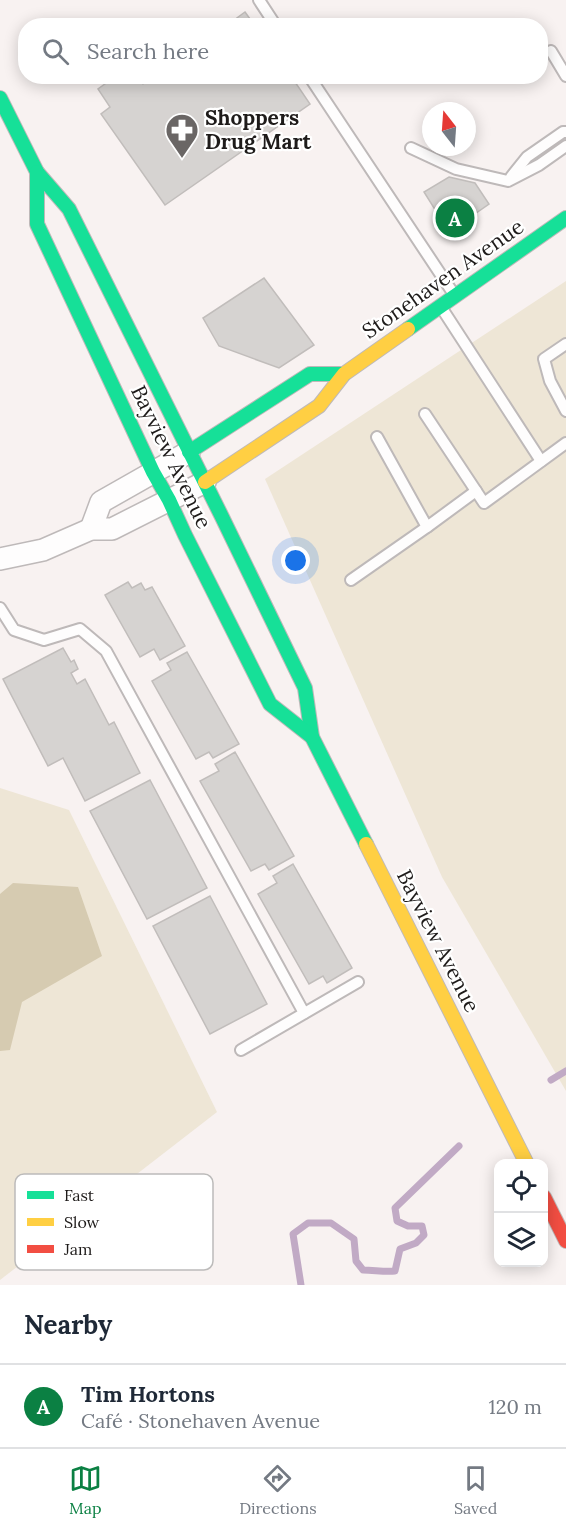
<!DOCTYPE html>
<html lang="en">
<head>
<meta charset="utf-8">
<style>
	body { margin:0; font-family:Lora,serif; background:#f2f2f3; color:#1f2937 }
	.controls { position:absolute; right:18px; bottom:18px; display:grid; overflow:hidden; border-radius:12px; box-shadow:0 3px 15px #0003 }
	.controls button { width:54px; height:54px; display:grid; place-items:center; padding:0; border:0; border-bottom:2px solid #e0e1e3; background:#fff; color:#1f2937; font:30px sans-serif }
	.compass { position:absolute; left:422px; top:102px; width:54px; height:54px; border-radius:50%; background:#fff; box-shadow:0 3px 15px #0003; rotate:343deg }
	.you { position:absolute; left:296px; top:561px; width:21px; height:21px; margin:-15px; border:4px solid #fff; border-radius:50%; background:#1a73e8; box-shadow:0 0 0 9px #1a73e833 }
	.badge { display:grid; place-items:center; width:39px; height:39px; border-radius:50%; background:#0b8043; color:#fff; font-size:20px; font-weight:700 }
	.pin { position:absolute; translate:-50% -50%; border:3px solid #fff; box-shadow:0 2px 6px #0006 }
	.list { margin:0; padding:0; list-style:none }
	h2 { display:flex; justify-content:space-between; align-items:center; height:78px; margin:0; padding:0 24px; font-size:26px }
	h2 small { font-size:20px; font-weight:400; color:#747a83 }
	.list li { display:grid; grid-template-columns:39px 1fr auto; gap:18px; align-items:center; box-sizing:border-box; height:84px; padding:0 24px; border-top:2px solid #e0e1e3 }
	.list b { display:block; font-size:22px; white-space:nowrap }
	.list p { margin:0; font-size:20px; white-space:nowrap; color:#747a83 }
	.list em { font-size:20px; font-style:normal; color:#747a83 }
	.icon { flex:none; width:33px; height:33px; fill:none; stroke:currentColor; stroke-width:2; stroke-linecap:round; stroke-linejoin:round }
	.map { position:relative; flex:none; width:566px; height:1285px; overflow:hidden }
	.search { position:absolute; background:#fff; box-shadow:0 3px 15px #0003; left:18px; right:18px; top:18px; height:66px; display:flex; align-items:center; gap:15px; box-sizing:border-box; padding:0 21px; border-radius:24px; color:#747a83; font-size:22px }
	.sheet { height:162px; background:#fff }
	nav { display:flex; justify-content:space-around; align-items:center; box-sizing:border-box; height:84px; border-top:2px solid #e0e1e3; background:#fff; font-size:16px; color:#747a83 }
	nav a { display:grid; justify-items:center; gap:3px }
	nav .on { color:#0b8043 }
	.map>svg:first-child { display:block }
	.green { fill:#eee6d6 }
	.forest { fill:#d6cbb1 }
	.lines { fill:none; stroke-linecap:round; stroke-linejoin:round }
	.stream { stroke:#c1aac5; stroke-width:7 }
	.building { fill:#d6d3d1; stroke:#c1bdbb; stroke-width:1.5 }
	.lane-casing { stroke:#beb9b9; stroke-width:14 }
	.street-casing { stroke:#beb9b9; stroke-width:24 }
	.fast-casing { stroke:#beb9b9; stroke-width:16 }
	.slow-casing { stroke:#beb9b9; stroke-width:16 }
	.jam-casing { stroke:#beb9b9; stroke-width:16 }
	.lane { stroke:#fefdfd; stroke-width:10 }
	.street { stroke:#fefdfd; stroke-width:21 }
	.fast { stroke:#16e098; stroke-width:14 }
	.slow { stroke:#ffcf43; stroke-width:14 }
	.jam { stroke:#f24e42; stroke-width:14 }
	.labels { text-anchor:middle; stroke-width:4.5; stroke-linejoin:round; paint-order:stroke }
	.poi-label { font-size:21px; font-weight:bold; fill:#1e1b1a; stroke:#fff; text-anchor:start }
	.street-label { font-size:21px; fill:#1e1b1a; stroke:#fff }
	.key { fill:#fff; stroke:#bcbbba; stroke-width:1.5 }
	.key-label { font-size:16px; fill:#1e1b1a }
</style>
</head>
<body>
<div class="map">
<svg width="566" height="1285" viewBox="0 0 566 1285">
	<rect width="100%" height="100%" fill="#f8f2f1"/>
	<!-- green -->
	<g class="green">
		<path d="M 566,281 L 566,1091 L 442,877 L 265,479 Z"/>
		<path d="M 0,788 L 69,810 L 217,1112 L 0,1280 Z"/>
	</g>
	<!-- forest -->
	<path class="forest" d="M 13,883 L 78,887 L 102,956 L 22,1002 L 10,1050 L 0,1051 L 0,894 Z"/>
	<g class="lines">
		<!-- stream -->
		<g class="stream">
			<path d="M 551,1080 L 566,1071"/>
			<path d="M 301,1285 L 293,1234 L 308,1223 L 331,1223 L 354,1239 L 356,1261 L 363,1270 C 374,1270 384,1272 395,1271 L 400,1249 L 416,1243 L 424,1235 L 422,1226 L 408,1226 L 397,1221 L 395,1208 L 459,1146"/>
		</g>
	</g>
	<!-- building -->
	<g class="building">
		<path d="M 245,12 L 255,26 L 226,26 Z"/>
		<path d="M 116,76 L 137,76 L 143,84 L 153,76 L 291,76 L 310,104 L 165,205 L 101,114 L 110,107 L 98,89 Z"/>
		<path d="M 449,177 L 475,183 L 489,204 L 449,232 L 424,192 Z"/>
		<path d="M 264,278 L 314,345 L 279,368 L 219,346 L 203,318 Z"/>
		<path d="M 128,582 L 132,588 L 141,583 L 145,590 L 152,587 L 185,646 L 160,660 L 154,649 L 140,657 L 105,595 Z"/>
		<path d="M 63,648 L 71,662 L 74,660 L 78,669 L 71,673 L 77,684 L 85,679 L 109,725 L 114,722 L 140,773 L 85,801 L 63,758 L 48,766 L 3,679 Z"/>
		<path d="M 187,652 L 239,744 L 213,758 L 209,752 L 196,759 L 152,681 L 171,670 L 167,663 Z"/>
		<path d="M 235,752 L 294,856 L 269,870 L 265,864 L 251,871 L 200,781 L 219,771 L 215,764 Z"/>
		<path d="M 150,780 L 207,888 L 147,919 L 90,811 Z"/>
		<path d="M 293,864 L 352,968 L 327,983 L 323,976 L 309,984 L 258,894 L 277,883 L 273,876 Z"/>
		<path d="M 210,896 L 267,1004 L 210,1034 L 153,926 Z"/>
	</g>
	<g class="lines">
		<defs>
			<g id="lane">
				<path d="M 259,0 L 276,26"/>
				<path d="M 551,51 L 566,76"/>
				<path d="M 309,76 L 455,296"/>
				<path d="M 411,148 L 456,169 L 508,181 L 539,165 L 566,146"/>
				<path d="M 511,177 L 527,157 L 563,132 L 566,132"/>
				<path d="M 441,307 L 541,461"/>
				<path d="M 566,344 L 544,359 L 550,381 L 566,411"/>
				<path d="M 425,414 L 484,503 L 566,443"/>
				<path d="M 377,437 L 427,527 L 476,491"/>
				<path d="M 351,580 L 427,527"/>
				<path d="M 0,608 L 14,630 L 44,640 L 80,629 L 106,651 L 304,1013"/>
				<path d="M 241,1050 L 358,982"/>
			</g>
			<g id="street">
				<path d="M 91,529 L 101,502 L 189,452"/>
				<path d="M 0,559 L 43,550 L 91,529 L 112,529 L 205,482"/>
			</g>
			<g id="fast">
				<path d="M 0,98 L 37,172 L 69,209 L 222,517 L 305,688 L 312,737 L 366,844"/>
				<path d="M 37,172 L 37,224 L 153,472 L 169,500 L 185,535 L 270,704 L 312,737"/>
				<path d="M 408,329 L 566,218"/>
				<path d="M 189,452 L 310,374 L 344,374"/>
			</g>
			<g id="slow">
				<path d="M 205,482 L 319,406 L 344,374 L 408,329"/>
				<path d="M 366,844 L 527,1164"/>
			</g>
			<path id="jam" d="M 544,1197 L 566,1241"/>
		</defs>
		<!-- lane casing -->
		<use href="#lane" class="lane-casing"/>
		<!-- street casing -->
		<use href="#street" class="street-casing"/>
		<!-- fast casing -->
		<use href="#fast" class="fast-casing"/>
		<!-- slow casing -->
		<use href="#slow" class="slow-casing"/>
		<!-- jam casing -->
		<use href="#jam" class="jam-casing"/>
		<!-- lane -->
		<use href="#lane" class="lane"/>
		<!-- street -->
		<use href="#street" class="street"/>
		<!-- fast -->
		<use href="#fast" class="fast"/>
		<!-- slow -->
		<use href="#slow" class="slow"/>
		<!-- jam -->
		<use href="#jam" class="jam"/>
	</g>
	<!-- icons -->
	<defs>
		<symbol id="pharmacy-pin" viewBox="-11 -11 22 30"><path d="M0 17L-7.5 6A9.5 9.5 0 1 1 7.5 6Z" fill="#6a6665" stroke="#fff"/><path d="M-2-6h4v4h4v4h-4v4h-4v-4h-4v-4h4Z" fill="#fff"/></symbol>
	</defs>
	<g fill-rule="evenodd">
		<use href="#pharmacy-pin" x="163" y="111" width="38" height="52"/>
	</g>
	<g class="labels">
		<!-- poi labels -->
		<g class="poi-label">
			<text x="205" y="125">Shoppers<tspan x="205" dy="24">Drug Mart</tspan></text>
		</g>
		<!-- street labels -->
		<g class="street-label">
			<text transform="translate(443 279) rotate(-35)" y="7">Stonehaven Avenue</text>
			<text transform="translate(171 457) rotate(64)" y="7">Bayview Avenue</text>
			<text transform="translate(438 941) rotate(63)" y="7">Bayview Avenue</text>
		</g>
	</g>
	<!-- legend -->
	<rect x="15" y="1174" width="198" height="96" rx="9" class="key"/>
	<rect x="27" y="1191" width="27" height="8" fill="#16e098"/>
	<rect x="27" y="1218" width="27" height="8" fill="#ffcf43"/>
	<rect x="27" y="1245" width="27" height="8" fill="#f24e42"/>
	<g class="key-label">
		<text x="64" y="1201">Fast</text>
		<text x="64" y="1228">Slow</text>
		<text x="64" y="1255">Jam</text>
	</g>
</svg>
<div class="controls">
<button><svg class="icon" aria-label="locate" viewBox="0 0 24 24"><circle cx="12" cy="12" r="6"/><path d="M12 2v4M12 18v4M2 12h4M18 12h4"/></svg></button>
<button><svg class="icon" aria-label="layers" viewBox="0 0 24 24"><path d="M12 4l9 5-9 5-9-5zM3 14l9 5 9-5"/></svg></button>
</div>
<svg class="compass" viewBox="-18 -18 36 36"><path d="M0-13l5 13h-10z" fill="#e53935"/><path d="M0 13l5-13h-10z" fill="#747a83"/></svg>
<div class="you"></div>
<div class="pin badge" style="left:455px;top:218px">A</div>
<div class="search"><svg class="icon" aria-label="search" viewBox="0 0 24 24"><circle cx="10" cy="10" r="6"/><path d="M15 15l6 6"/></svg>Search here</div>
</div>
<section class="sheet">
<h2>Nearby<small></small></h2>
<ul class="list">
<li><span class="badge">A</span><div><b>Tim Hortons</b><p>Café · Stonehaven Avenue</p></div><em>120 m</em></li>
</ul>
</section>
<nav>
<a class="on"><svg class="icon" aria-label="map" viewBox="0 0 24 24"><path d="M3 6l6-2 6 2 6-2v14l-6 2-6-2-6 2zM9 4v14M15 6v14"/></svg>Map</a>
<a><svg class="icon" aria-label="directions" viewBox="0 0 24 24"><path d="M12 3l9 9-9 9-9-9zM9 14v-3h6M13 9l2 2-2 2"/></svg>Directions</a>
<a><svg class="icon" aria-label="saved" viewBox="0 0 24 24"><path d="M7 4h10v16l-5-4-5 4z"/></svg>Saved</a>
</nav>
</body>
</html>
